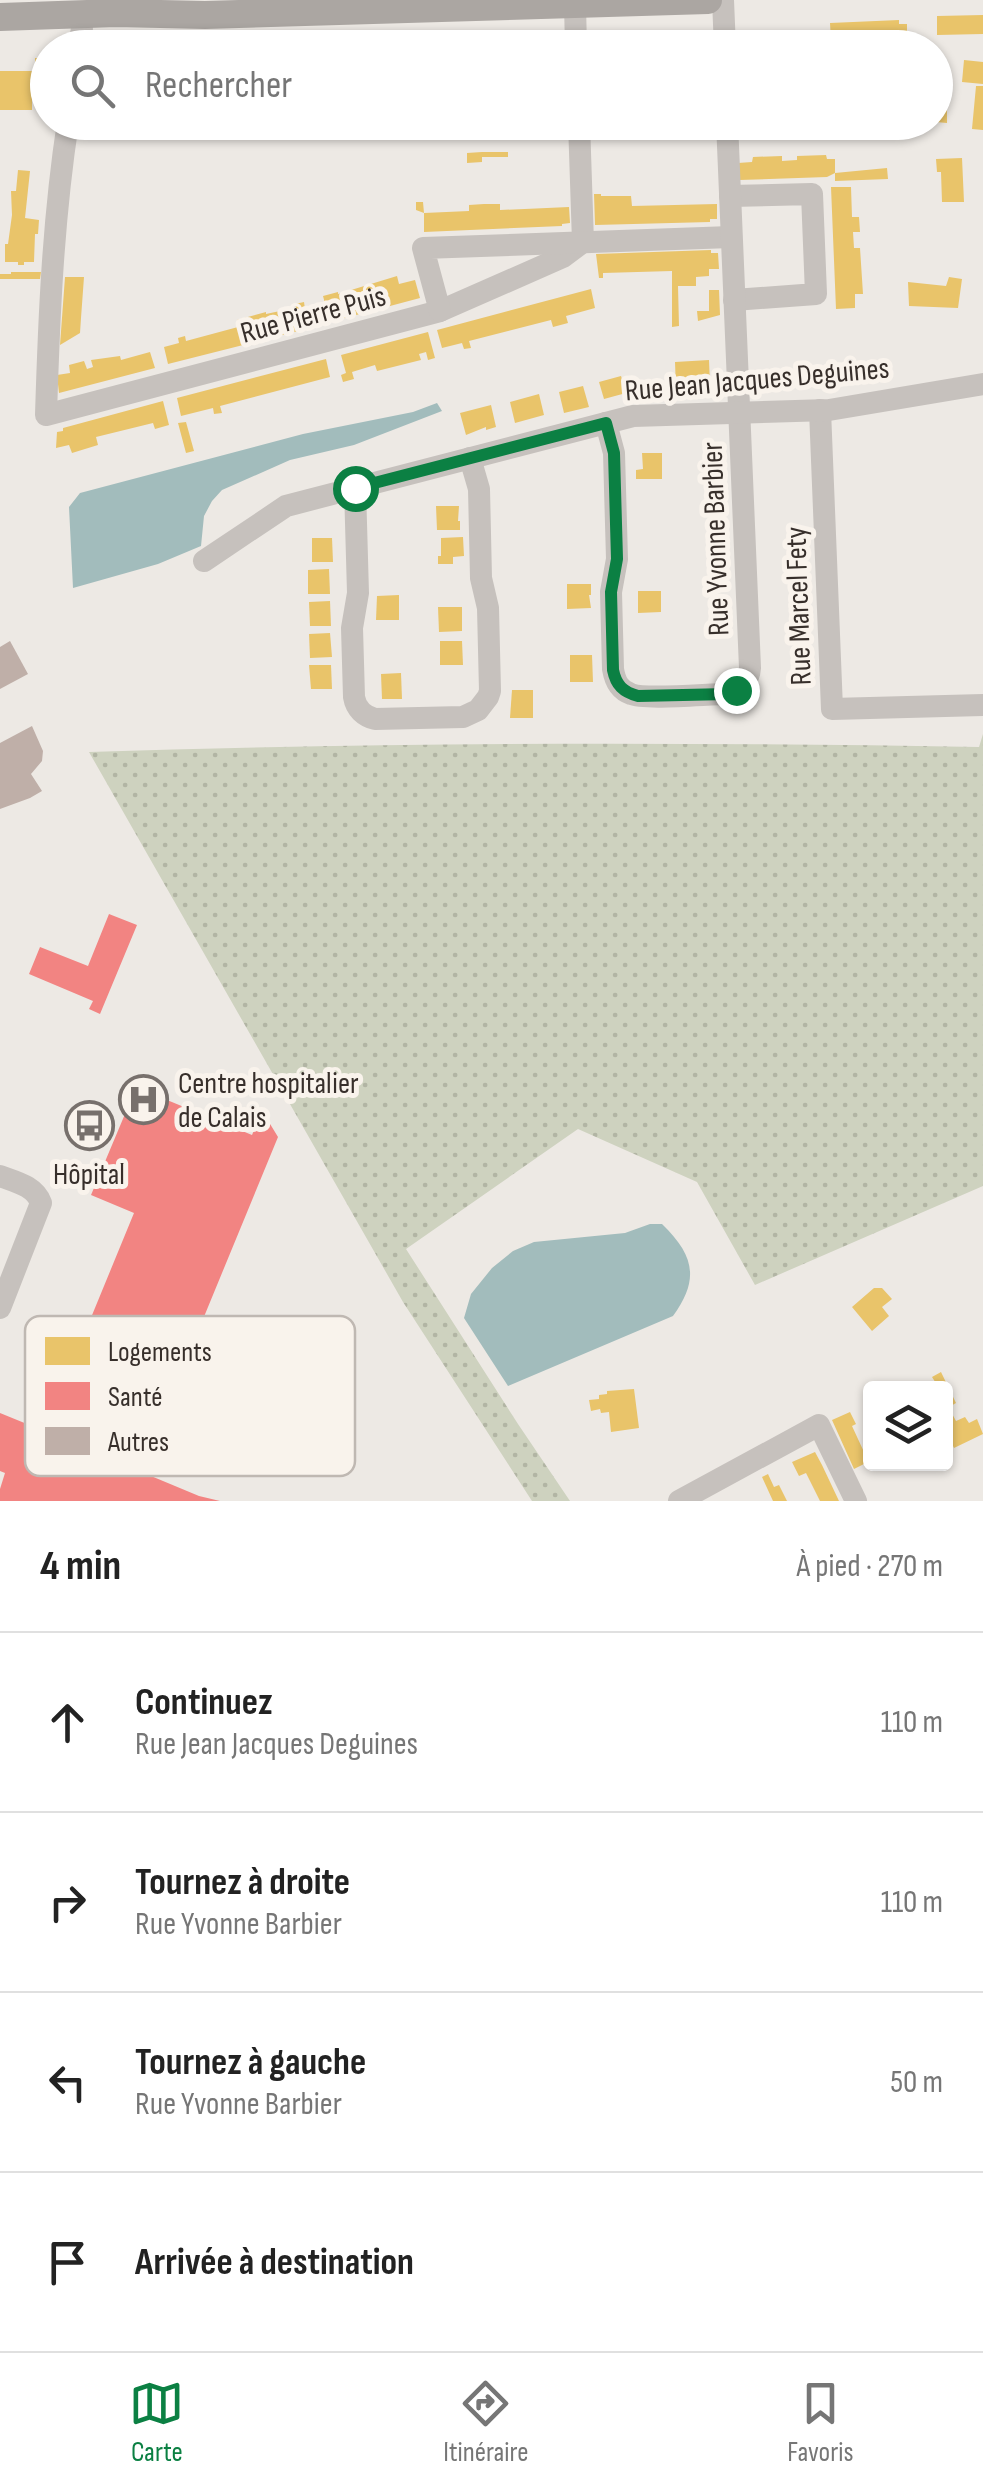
<!DOCTYPE html>
<html lang="fr">
<head>
<meta charset="utf-8">
<style>
	body { margin:0; font-family:"Sofia Sans Condensed",sans-serif; background:#f6f6f6; color:#222 }
	.controls { position:absolute; right:30px; bottom:30px; display:grid; overflow:hidden; border-radius:10px; box-shadow:0 2px 8px #0004 }
	.controls button { width:90px; height:90px; display:grid; place-items:center; padding:0; border:0; border-bottom:2px solid #e0e0e0; background:#fff; color:#222; font:50px sans-serif }
	.stop { position:absolute; width:30px; height:30px; margin:-22px; border:8px solid #0b8043; border-radius:50%; background:#fff }
	.stop.end { background:#0b8043; border-color:#fff; box-shadow:0 2px 10px #0008 }
	.list { margin:0; padding:0; list-style:none }
	h2 { display:flex; justify-content:space-between; align-items:center; height:130px; margin:0; padding:0 40px; font-size:42px }
	h2 small { font-size:32px; font-weight:400; color:#767676 }
	.list li { display:grid; grid-template-columns:65px 1fr auto; gap:30px; align-items:center; box-sizing:border-box; height:180px; padding:0 40px; border-top:2px solid #e0e0e0 }
	.list b { display:block; font-size:38px; white-space:nowrap }
	.list p { margin:0; font-size:32px; white-space:nowrap; color:#767676 }
	.list em { font-size:32px; font-style:normal; color:#767676 }
	.icon { flex:none; width:55px; height:55px; fill:none; stroke:currentColor; stroke-width:2; stroke-linecap:round; stroke-linejoin:round }
	.map { position:relative; flex:none; width:983px; height:1501px; overflow:hidden }
	.search { position:absolute; background:#fff; box-shadow:0 2px 8px #0004; left:30px; right:30px; top:30px; height:110px; display:flex; align-items:center; gap:25px; box-sizing:border-box; padding:0 35px; border-radius:55px; color:#767676; font-size:38px }
	.sheet { height:850px; background:#fff }
	nav { display:flex; justify-content:space-around; align-items:center; box-sizing:border-box; height:140px; border-top:2px solid #e0e0e0; background:#fff; font-size:28px; color:#767676 }
	nav a { display:grid; justify-items:center; gap:5px }
	nav .on { color:#0b8043 }
	.map>svg:first-child { display:block }
	.grass { fill:url(#grass-dots) }
	.water { fill:#a2bcbc }
	.homes { fill:#e9c46a }
	.health { fill:#f28482; fill-rule:evenodd }
	.building { fill:#bfafa8 }
	.lines { fill:none; stroke-linecap:round; stroke-linejoin:round }
	.minor { stroke:#c6c1bd; stroke-width:22 }
	.major { stroke:#aba6a2; stroke-width:28 }
	.route { stroke:#0b8043; stroke-width:12 }
	.labels { text-anchor:middle; stroke-width:10; stroke-linejoin:round; paint-order:stroke }
	.street-label { font-size:30px; fill:#372f2b; stroke:#f9f3ec }
	.poi-label { font-size:30px; fill:#372f2b; stroke:#f9f3ec; text-anchor:start }
	.key { fill:#f9f3ec; stroke:#bfb8b2; stroke-width:2.5 }
	.key-label { font-size:28px; fill:#372f2b }
</style>
</head>
<body>
<div class="map">
<svg width="983" height="1501" viewBox="0 0 983 1501">
	<defs>
		<pattern id="grass-dots" width="8" height="8" patternUnits="userSpaceOnUse" patternTransform="scale(2.5)"><rect width="8" height="8" fill="#ced2bf"/><path d="M2 2h.1M6 6h.1" fill="none" stroke="#b2b5a4" stroke-width="1.8" stroke-linecap="round"/></pattern>
	</defs>
	<rect width="100%" height="100%" fill="#ede9e4"/>
	<!-- grass -->
	<path class="grass" d="M 983,734 L 983,1186 L 755,1285 L 697,1182 L 578,1129 L 406,1249 L 518,1424 L 570,1501 L 532,1501 L 403,1302 L 89,752 C 385,742 683,742 979,747 Z"/>
	<!-- water -->
	<g class="water">
		<path d="M 437,403 L 442,411 L 354,445 L 290,460 L 222,490 L 212,501 L 204,516 L 201,546 L 158,564 L 73,588 L 69,507 L 80,493 L 303,434 L 413,412 Z"/>
		<path d="M 650,1224 L 662,1224 C 694,1255 700,1279 673,1316 L 508,1386 L 464,1318 L 471,1294 L 492,1268 L 513,1251 L 534,1242 L 625,1233 Z"/>
	</g>
	<!-- homes -->
	<g class="homes">
		<path d="M 983,15 L 983,34 L 937,35 L 937,16 Z"/>
		<path d="M 899,20 L 899,24 L 907,24 L 907,38 L 900,39 L 900,45 L 861,48 L 861,41 L 831,41 L 830,23 Z"/>
		<path d="M 702,30 L 702,34 L 716,34 L 716,48 L 595,48 L 594,33 Z"/>
		<path d="M 470,34 L 471,48 L 416,48 L 416,35 Z"/>
		<path d="M 35,58 L 48,58 L 48,77 L 41,78 L 41,87 L 36,87 Z"/>
		<path d="M 964,60 L 983,62 L 983,84 L 962,82 Z"/>
		<rect x="0" y="71" width="32" height="39"/>
		<path d="M 976,86 L 983,86 L 983,130 L 972,129 Z"/>
		<path d="M 936,97 L 947,97 L 947,123 L 936,122 Z"/>
		<path d="M 226,122 L 269,122 L 269,136 L 226,137 Z"/>
		<path d="M 542,122 L 561,122 L 559,138 L 536,139 L 536,127 L 542,127 Z"/>
		<path d="M 597,122 L 616,122 L 616,135 L 636,135 L 636,138 L 601,140 L 600,136 L 597,135 Z"/>
		<path d="M 863,122 L 902,122 L 903,129 L 864,130 Z"/>
		<path d="M 482,152 L 508,152 L 508,157 L 482,157 L 482,162 L 467,163 L 467,153 Z"/>
		<path d="M 826,155 L 827,159 L 835,159 L 835,173 L 887,168 L 888,179 L 835,181 L 835,173 L 827,177 L 739,180 L 738,163 L 752,162 L 753,157 L 782,156 L 782,161 L 797,160 L 797,156 Z"/>
		<path d="M 962,158 L 964,202 L 942,202 L 941,172 L 937,172 L 936,159 Z"/>
		<path d="M 18,170 L 30,171 L 25,218 L 39,220 L 38,234 L 35,234 L 34,262 L 24,262 L 24,265 L 18,265 L 18,262 L 5,262 L 5,244 L 8,244 L 12,215 L 11,191 L 16,191 Z"/>
		<path d="M 831,187 L 851,187 L 852,217 L 859,217 L 860,232 L 853,232 L 854,248 L 860,248 L 863,294 L 855,294 L 855,308 L 836,309 Z"/>
		<path d="M 594,194 L 601,194 L 601,196 L 631,196 L 632,206 L 717,204 L 717,219 L 710,219 L 710,222 L 595,225 Z"/>
		<path d="M 416,202 L 423,202 L 424,213 L 469,211 L 469,205 L 484,204 L 500,204 L 500,210 L 569,207 L 570,223 L 562,224 L 562,226 L 424,232 L 424,213 L 416,210 Z"/>
		<path d="M 711,250 L 711,253 L 718,253 L 719,269 L 709,269 L 709,276 L 696,277 L 696,286 L 678,286 L 679,326 L 672,327 L 672,271 L 603,273 L 603,278 L 599,278 L 596,254 Z"/>
		<path d="M 11,272 L 41,272 L 40,279 L 0,279 L 0,274 L 11,274 Z"/>
		<path d="M 397,276 L 399,284 L 415,280 L 420,298 L 330,322 L 323,296 L 338,292 L 338,294 Z"/>
		<path d="M 65,277 L 84,277 L 81,318 L 80,333 L 60,345 Z"/>
		<path d="M 949,277 L 962,279 L 958,308 L 909,306 L 908,282 L 946,286 Z"/>
		<path d="M 591,289 L 595,308 L 566,316 L 568,323 L 553,327 L 551,320 L 469,341 L 471,348 L 464,349 L 462,343 L 442,348 L 437,330 Z"/>
		<path d="M 709,290 L 719,290 L 720,315 L 698,321 L 697,311 L 709,311 Z"/>
		<path d="M 304,302 L 305,309 L 313,308 L 318,326 L 168,364 L 164,347 L 179,343 L 178,338 L 185,336 L 186,341 L 238,327 L 237,320 L 266,312 L 266,314 L 280,311 L 281,316 L 297,311 L 295,304 Z"/>
		<path d="M 428,332 L 435,358 L 428,360 L 426,352 L 419,354 L 421,360 L 377,371 L 375,365 L 352,372 L 354,379 L 343,382 L 341,375 L 346,373 L 341,355 Z"/>
		<path d="M 150,352 L 155,368 L 59,393 L 57,375 L 70,373 L 69,365 L 84,361 L 87,369 L 93,367 L 91,360 L 120,356 L 121,360 Z"/>
		<path d="M 326,359 L 330,377 L 220,406 L 222,413 L 214,414 L 213,408 L 181,416 L 177,398 Z"/>
		<path d="M 709,360 L 710,385 L 693,384 L 686,386 L 686,388 L 676,389 L 675,362 Z"/>
		<path d="M 621,376 L 626,393 L 604,399 L 599,382 Z"/>
		<path d="M 583,386 L 589,407 L 564,413 L 559,392 Z"/>
		<path d="M 539,394 L 544,415 L 515,423 L 510,402 Z"/>
		<path d="M 163,401 L 169,425 L 155,429 L 153,423 L 96,437 L 98,445 L 72,453 L 69,445 L 56,448 L 57,432 L 63,431 L 63,428 Z"/>
		<path d="M 491,405 L 496,427 L 486,430 L 486,427 L 466,435 L 460,413 Z"/>
		<path d="M 186,422 L 194,451 L 186,453 L 178,423 Z"/>
		<path d="M 642,453 L 662,453 L 662,479 L 636,479 L 636,470 L 643,469 Z"/>
		<path d="M 436,506 L 459,506 L 458,521 L 460,521 L 460,530 L 437,530 Z"/>
		<path d="M 463,537 L 464,556 L 453,557 L 453,564 L 438,564 L 438,556 L 441,556 L 441,538 Z"/>
		<path d="M 312,538 L 332,538 L 333,562 L 312,562 Z"/>
		<path d="M 329,569 L 330,594 L 308,594 L 308,570 Z"/>
		<path d="M 567,584 L 591,584 L 591,595 L 589,595 L 591,608 L 567,609 Z"/>
		<path d="M 638,591 L 661,591 L 661,612 L 638,613 Z"/>
		<path d="M 399,595 L 399,620 L 376,620 L 377,596 Z"/>
		<path d="M 330,601 L 331,626 L 310,626 L 309,602 Z"/>
		<path d="M 438,607 L 462,607 L 462,631 L 439,632 Z"/>
		<path d="M 330,633 L 332,657 L 310,658 L 309,634 Z"/>
		<path d="M 440,641 L 462,641 L 463,665 L 440,665 Z"/>
		<path d="M 570,655 L 592,655 L 593,682 L 570,682 Z"/>
		<path d="M 309,665 L 331,665 L 332,689 L 311,689 Z"/>
		<path d="M 401,673 L 402,699 L 382,699 L 381,674 Z"/>
		<path d="M 512,690 L 533,690 L 533,718 L 510,718 Z"/>
		<path d="M 874,1288 L 882,1288 L 892,1299 L 882,1307 L 889,1316 L 872,1331 L 852,1307 Z"/>
		<path d="M 941,1372 L 956,1403 L 949,1407 L 946,1401 L 946,1388 L 939,1388 L 932,1377 Z"/>
		<path d="M 634,1389 L 639,1428 L 611,1432 L 609,1412 L 601,1413 L 600,1409 L 591,1411 L 589,1400 L 599,1399 L 599,1395 L 607,1394 L 607,1391 Z"/>
		<path d="M 950,1410 L 956,1421 L 965,1417 L 969,1423 L 977,1419 L 983,1434 L 954,1448 L 946,1432 L 946,1412 Z"/>
		<path d="M 850,1412 L 856,1424 L 852,1426 L 864,1452 L 870,1449 L 870,1461 L 854,1469 L 832,1420 Z"/>
		<path d="M 815,1452 L 822,1465 L 839,1501 L 820,1501 L 806,1473 L 799,1476 L 792,1462 Z"/>
		<path d="M 768,1474 L 774,1487 L 779,1485 L 787,1501 L 773,1501 L 762,1477 Z"/>
	</g>
	<!-- health -->
	<g class="health">
		<path d="M 109,914 L 137,925 L 100,1014 L 89,1009 L 93,1001 L 29,974 L 40,947 L 88,966 Z"/>
		<path d="M 150,1093 L 252,1135 L 257,1123 L 252,1115 L 261,1109 L 278,1137 L 194,1341 L 226,1355 L 180,1468 L 147,1454 L 139,1471 L 199,1496 L 220,1501 L 0,1501 L 0,1489 L 5,1473 L 0,1471 L 0,1413 L 71,1442 L 77,1427 L 51,1415 L 134,1213 L 91,1195 L 125,1114 L 139,1120 ZM 109,1440 L 136,1450 L 130,1466 L 103,1456 Z"/>
	</g>
	<!-- building -->
	<g class="building">
		<path d="M 10,641 L 28,674 L 0,689 L 0,647 Z"/>
		<path d="M 32,726 L 43,751 L 42,761 L 31,774 L 42,791 L 30,798 L 0,809 L 0,743 Z"/>
	</g>
	<g class="lines">
		<!-- minor -->
		<g class="minor">
			<path d="M 723,0 L 725,48"/>
			<path d="M 575,4 L 576,48"/>
			<path d="M 79,48 L 82,28"/>
			<path d="M 68,122 C 53,220 49,317 46,415 L 440,311 L 563,257 L 583,242"/>
			<path d="M 579,122 L 583,242"/>
			<path d="M 730,196 L 812,194 L 816,294 L 734,300"/>
			<path d="M 440,311 L 423,248 L 731,237"/>
			<path d="M 820,410 L 832,709 L 983,705"/>
			<path d="M 606,423 L 614,453 L 617,559 L 611,592 L 613,669 C 615,681 619,690 631,694 C 645,700 708,694 728,694 C 740,689 749,682 750,668 L 727,122"/>
			<path d="M 355,488 L 358,593 L 352,628 L 354,697 C 356,709 364,716 375,719 L 463,717 L 478,710 L 488,697 L 490,691 L 488,608 L 481,578 L 479,489 L 470,458"/>
			<path d="M 204,561 L 286,506 L 633,416 L 829,410 L 983,384"/>
			<path d="M 0,1176 C 16,1182 35,1186 41,1203 L 0,1308"/>
			<path d="M 679,1501 L 819,1425 L 856,1501"/>
		</g>
		<!-- major -->
		<path class="major" d="M 0,17 L 116,13 L 205,15 L 708,0"/>
	</g>
	<g class="lines">
		<!-- route -->
		<path class="route" d="M 355,488 L 606,423 L 614,453 L 617,559 L 611,592 L 613,670 C 616,685 623,692 638,696 L 728,694 L 736,690"/>
	</g>
	<!-- icons -->
	<defs>
		<symbol id="hospital-ring" viewBox="-11 -11 22 22"><circle r="9.5" fill="#f9f3ec" stroke="#77706c" stroke-width="1.5"/><path d="M-5-5h3v3.5h4V-5h3V5h-3V1.5h-4V5h-3Z" fill="#77706c"/></symbol>
		<symbol id="bus-ring" viewBox="-11 -11 22 22"><circle r="9.5" fill="#f9f3ec" stroke="#77706c" stroke-width="1.5"/><path d="M-5-6H5V4H4V6H2V4H-2V6H-4V4H-5ZM-3.5-4V0h7V-4ZM-3.5 1.2v1.5H-2V1.2ZM2 1.2v1.5H3.5V1.2Z" fill="#77706c"/></symbol>
	</defs>
	<g fill-rule="evenodd">
		<use href="#hospital-ring" x="116" y="1072" width="55" height="55"/>
		<use href="#bus-ring" x="62" y="1098" width="55" height="55"/>
	</g>
	<g class="labels">
		<!-- street labels -->
		<g class="street-label">
			<text transform="translate(313 314) rotate(-15)" y="10">Rue Pierre Puis</text>
			<text transform="translate(757 379) rotate(-5)" y="10">Rue Jean Jacques Deguines</text>
			<text transform="translate(715 539) rotate(-92)" y="10">Rue Yvonne Barbier</text>
			<text transform="translate(798 606) rotate(-92)" y="10">Rue Marcel Fety</text>
		</g>
		<!-- poi labels -->
		<g class="poi-label">
			<text x="178" y="1093">Centre hospitalier<tspan x="178" dy="34">de Calais</tspan></text>
			<text x="89" y="1184" text-anchor="middle">Hôpital</text>
		</g>
	</g>
	<!-- legend -->
	<rect x="25" y="1316" width="330" height="160" rx="15" class="key"/>
	<rect x="45" y="1337" width="45" height="28" fill="#e9c46a"/>
	<rect x="45" y="1382" width="45" height="28" fill="#f28482"/>
	<rect x="45" y="1427" width="45" height="28" fill="#bfafa8"/>
	<g class="key-label">
		<text x="108" y="1361">Logements</text>
		<text x="108" y="1406">Santé</text>
		<text x="108" y="1451">Autres</text>
	</g>
</svg>
<div class="controls">
<button><svg class="icon" aria-label="layers" viewBox="0 0 24 24"><path d="M12 4l9 5-9 5-9-5zM3 14l9 5 9-5"/></svg></button>
</div>
<div class="stop" style="left:355px;top:488px"></div>
<div class="stop end" style="left:736px;top:690px"></div>
<div class="search"><svg class="icon" aria-label="search" viewBox="0 0 24 24"><circle cx="10" cy="10" r="6"/><path d="M15 15l6 6"/></svg>Rechercher</div>
</div>
<section class="sheet">
<h2>4 min<small>À pied · 270 m</small></h2>
<ul class="list">
<li><svg class="icon" aria-label="ahead" viewBox="0 0 24 24"><path d="M12 20V5M6 11l6-6 6 6"/></svg><div><b>Continuez</b><p>Rue Jean Jacques Deguines</p></div><em>110 m</em></li>
<li><svg class="icon" aria-label="right" viewBox="0 0 24 24"><path d="M7 20v-9h11M14 6l5 5-5 5"/></svg><div><b>Tournez à droite</b><p>Rue Yvonne Barbier</p></div><em>110 m</em></li>
<li><svg class="icon" aria-label="left" viewBox="0 0 24 24"><path d="M17 20v-9H6M10 6l-5 5 5 5"/></svg><div><b>Tournez à gauche</b><p>Rue Yvonne Barbier</p></div><em>50 m</em></li>
<li><svg class="icon" aria-label="arrive" viewBox="0 0 24 24"><path d="M6 21V4h12l-3 4 3 4H6"/></svg><div><b>Arrivée à destination</b></div></li>
</ul>
</section>
<nav>
<a class="on"><svg class="icon" aria-label="map" viewBox="0 0 24 24"><path d="M3 6l6-2 6 2 6-2v14l-6 2-6-2-6 2zM9 4v14M15 6v14"/></svg>Carte</a>
<a><svg class="icon" aria-label="directions" viewBox="0 0 24 24"><path d="M12 3l9 9-9 9-9-9zM9 14v-3h6M13 9l2 2-2 2"/></svg>Itinéraire</a>
<a><svg class="icon" aria-label="saved" viewBox="0 0 24 24"><path d="M7 4h10v16l-5-4-5 4z"/></svg>Favoris</a>
</nav>
</body>
</html>
